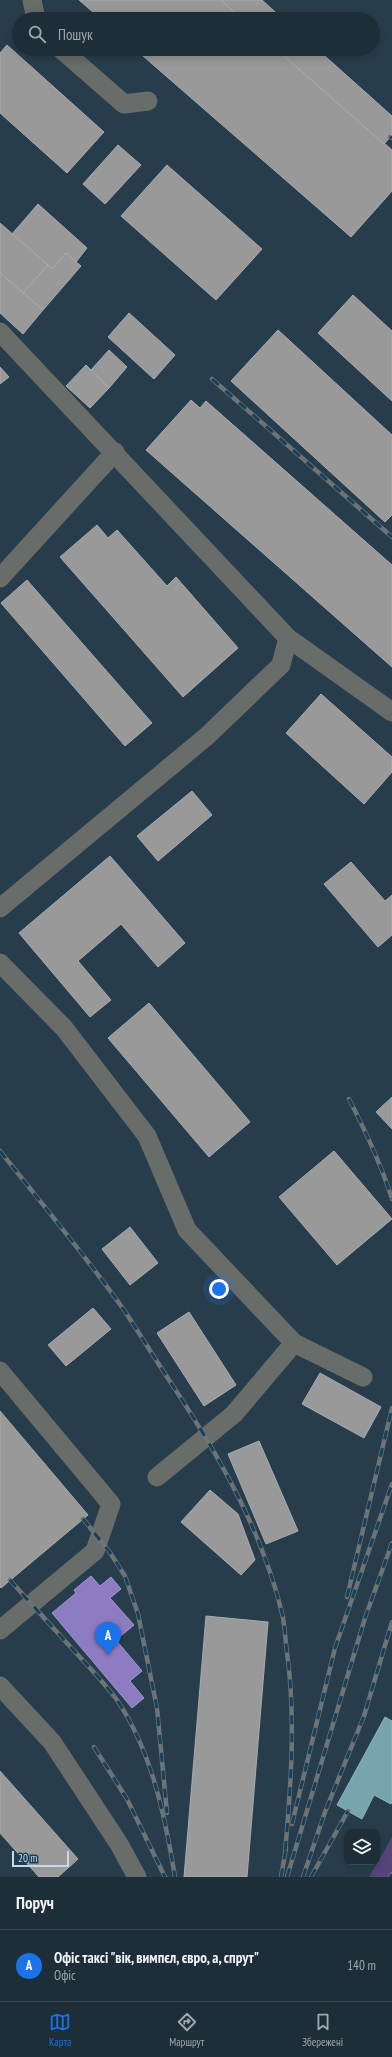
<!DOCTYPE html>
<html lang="uk">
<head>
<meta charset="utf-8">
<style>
	body { margin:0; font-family:"PT Sans Narrow",sans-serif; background:#263640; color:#f1f3f6 }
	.controls { position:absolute; right:12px; bottom:12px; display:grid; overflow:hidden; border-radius:8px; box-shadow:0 2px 10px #0003 }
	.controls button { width:36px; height:36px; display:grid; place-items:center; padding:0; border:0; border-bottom:1px solid #3c4a53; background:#1e2e38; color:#f1f3f6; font:20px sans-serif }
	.scale { position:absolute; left:12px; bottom:10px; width:57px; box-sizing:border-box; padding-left:4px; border:2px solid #c3d8e8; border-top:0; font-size:11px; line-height:14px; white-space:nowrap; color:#c3d8e8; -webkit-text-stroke:3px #19405a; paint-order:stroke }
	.you { position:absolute; left:219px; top:1289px; width:14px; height:14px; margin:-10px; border:3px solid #fff; border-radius:50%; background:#1a73e8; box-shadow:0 0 0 6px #1a73e833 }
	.badge { display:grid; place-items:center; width:26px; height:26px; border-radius:50%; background:#1a73e8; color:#fff; font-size:13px; font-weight:700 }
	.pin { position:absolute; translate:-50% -33px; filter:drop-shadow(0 1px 2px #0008) }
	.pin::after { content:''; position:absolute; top:21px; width:14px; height:12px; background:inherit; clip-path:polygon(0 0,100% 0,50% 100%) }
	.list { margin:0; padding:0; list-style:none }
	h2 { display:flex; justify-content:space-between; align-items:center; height:52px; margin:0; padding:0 16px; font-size:17px }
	h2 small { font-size:13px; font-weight:400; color:#a1a8ae }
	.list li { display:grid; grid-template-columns:26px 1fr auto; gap:12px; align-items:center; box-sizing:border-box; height:72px; padding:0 16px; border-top:1px solid #3c4a53 }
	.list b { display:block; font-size:15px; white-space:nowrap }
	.list p { margin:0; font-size:13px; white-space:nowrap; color:#a1a8ae }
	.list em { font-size:13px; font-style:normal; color:#a1a8ae }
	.icon { flex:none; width:22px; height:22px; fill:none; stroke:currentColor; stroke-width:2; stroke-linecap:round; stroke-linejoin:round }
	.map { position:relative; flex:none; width:392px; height:1877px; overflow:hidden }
	.search { position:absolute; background:#1e2e38; box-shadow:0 2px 10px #0003; left:12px; right:12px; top:12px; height:44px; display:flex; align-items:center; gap:10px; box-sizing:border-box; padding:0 14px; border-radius:22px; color:#a1a8ae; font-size:15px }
	.sheet { height:124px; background:#1e2e38 }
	nav { display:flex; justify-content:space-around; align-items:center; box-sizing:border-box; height:56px; border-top:1px solid #3c4a53; background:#1e2e38; font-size:11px; color:#a1a8ae }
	nav a { display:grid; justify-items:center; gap:2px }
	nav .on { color:#1a73e8 }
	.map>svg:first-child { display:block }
	.green { fill:#56457b }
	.offices { fill:#8e7cc3; stroke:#9e98ce }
	.public { fill:#76a5af; stroke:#8db4c0 }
	.industry { fill:#999; stroke:#a6acb1 }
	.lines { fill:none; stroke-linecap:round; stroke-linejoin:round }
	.minor { stroke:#696d6a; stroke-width:19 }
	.rail-casing { stroke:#6d7476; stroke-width:4.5 }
	.rail { stroke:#19405a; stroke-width:3; stroke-dasharray:9; stroke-linecap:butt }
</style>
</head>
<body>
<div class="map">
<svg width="392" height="1877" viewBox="0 0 392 1877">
	<rect width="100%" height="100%" fill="#283d4b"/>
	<!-- green -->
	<path class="green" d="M 392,1837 L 392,1877 L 369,1877 Z"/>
	<!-- offices -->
	<path class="offices" d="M 91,1576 L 100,1586 L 111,1577 L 121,1589 L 110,1598 L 134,1625 L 116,1640 L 142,1671 L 130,1681 L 144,1698 L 132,1708 L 52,1613 L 76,1593 L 74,1590 Z"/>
	<!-- public -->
	<path class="public" d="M 385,1717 L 392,1721 L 392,1801 L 391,1804 L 374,1795 L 362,1819 L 337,1805 Z"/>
	<!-- industry -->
	<g class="industry">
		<path d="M 79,0 L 221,0 L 242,19 L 101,19 Z"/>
		<path d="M 221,0 L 262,0 L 283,19 L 242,19 Z"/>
		<path d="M 7,45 L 104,132 L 67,173 L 0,113 L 0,53 Z"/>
		<path d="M 135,49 L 276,49 L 392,150 L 392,191 L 351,237 Z"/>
		<path d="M 276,49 L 317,49 L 392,116 L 392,135 L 384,144 Z"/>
		<path d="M 118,145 L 141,165 L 105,204 L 83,184 Z"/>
		<path d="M 167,165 L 262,249 L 216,300 L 121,216 Z"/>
		<path d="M 38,204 L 87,248 L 76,262 L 66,253 L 52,269 L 12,234 Z"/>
		<path d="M 0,223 L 48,265 L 23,293 L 0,273 Z"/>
		<path d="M 66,253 L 81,266 L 43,310 L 23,293 L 48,265 L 52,269 Z"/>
		<path d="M 0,273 L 43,310 L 23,334 L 0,313 Z"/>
		<path d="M 353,295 L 392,331 L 392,401 L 318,333 Z"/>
		<path d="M 129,313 L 175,355 L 154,379 L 108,337 Z"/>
		<path d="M 278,330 L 392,435 L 392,515 L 385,522 L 231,381 Z"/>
		<path d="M 109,350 L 127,367 L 109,388 L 91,370 Z"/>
		<path d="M 86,365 L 109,388 L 90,408 L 66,386 Z"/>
		<path d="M 0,367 L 9,377 L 0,384 Z"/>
		<path d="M 191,400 L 200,408 L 206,401 L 392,565 L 392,667 L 146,450 Z"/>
		<path d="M 97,525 L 108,538 L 117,530 L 167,586 L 176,577 L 238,648 L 183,697 L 60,557 Z"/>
		<path d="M 27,580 L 152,723 L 125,746 L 1,603 Z"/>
		<path d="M 321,694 L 392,757 L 392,772 L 364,804 L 286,733 Z"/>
		<path d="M 192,791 L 212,815 L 158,861 L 137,836 Z"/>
		<path d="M 110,856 L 185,943 L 158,967 L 121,924 L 78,961 L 111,1000 L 90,1017 L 19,933 Z"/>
		<path d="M 351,862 L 385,901 L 392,895 L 392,935 L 378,947 L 324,884 Z"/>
		<path d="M 149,1003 L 250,1122 L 209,1157 L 108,1038 Z"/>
		<path d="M 392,1097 L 392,1129 L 376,1112 Z"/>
		<path d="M 334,1151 L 392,1219 L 337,1265 L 279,1197 Z"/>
		<path d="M 130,1227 L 158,1263 L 130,1285 L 102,1249 Z"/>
		<path d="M 93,1308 L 111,1329 L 66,1366 L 48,1345 Z"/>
		<path d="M 189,1312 L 236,1385 L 204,1406 L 157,1333 Z"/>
		<path d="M 320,1373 L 381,1407 L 364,1438 L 302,1404 Z"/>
		<path d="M 0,1411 L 88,1515 L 1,1588 L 0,1586 Z"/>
		<path d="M 259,1441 L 298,1531 L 266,1544 L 228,1454 Z"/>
		<path d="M 210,1490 L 238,1514 L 255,1560 L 241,1575 L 181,1522 Z"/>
		<path d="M 206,1616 L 268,1622 L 247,1877 L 184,1877 Z"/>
		<path d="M 0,1771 L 78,1859 L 58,1877 L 39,1877 L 0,1833 Z"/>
	</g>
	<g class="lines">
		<!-- minor -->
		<g class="minor">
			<path d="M 32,0 L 36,19"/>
			<path d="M 61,49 L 124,104 L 148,101"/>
			<path d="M 0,332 L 288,638 L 281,665 L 207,736 L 0,908"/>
			<path d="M 0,578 L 115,452"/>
			<path d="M 288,638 L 392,712"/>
			<path d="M 0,963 L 64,1028 L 147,1136 L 187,1230 L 294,1343 L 363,1377"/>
			<path d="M 0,1371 L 111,1504 L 95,1551 L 0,1630"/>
			<path d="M 157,1477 L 234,1414 L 294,1343"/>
			<path d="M 0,1686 L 52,1742 L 119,1844 L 137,1877"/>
		</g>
		<defs>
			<g id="rail">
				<path d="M 390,137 L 392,138"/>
				<path d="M 212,379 L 392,537"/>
				<path d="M 349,1099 C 366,1132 381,1164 392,1199"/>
				<path d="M 0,1151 C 42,1204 85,1255 124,1310 C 140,1334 155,1359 171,1383 C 218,1454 262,1530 282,1613 C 285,1625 285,1639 287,1652 C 296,1719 291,1785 285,1853"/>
				<path d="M 83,1519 L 109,1551 L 125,1576 L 138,1614 L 157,1708 L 167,1813"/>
				<path d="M 10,1580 C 32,1605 55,1630 77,1654 C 91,1669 105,1684 117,1700 C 152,1752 165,1816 175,1877"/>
				<path d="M 347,1597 L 392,1408"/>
				<path d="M 94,1747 L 127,1799 L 165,1877"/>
				<path d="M 292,1824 L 335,1648 L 392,1484"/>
				<path d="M 281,1877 L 286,1848"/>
				<path d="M 287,1877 L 365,1618 L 392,1543"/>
				<path d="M 303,1877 L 325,1812 L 364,1716 L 392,1622"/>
				<path d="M 311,1877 L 348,1811"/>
				<path d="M 390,1877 L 392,1874"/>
			</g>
		</defs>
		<!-- rail casing -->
		<use href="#rail" class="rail-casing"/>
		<!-- rail -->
		<use href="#rail" class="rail"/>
	</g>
</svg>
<div class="controls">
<button><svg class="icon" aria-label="layers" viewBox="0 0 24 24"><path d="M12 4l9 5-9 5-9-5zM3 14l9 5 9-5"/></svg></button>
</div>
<div class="scale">20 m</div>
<div class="you"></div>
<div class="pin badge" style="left:108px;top:1655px">A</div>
<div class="search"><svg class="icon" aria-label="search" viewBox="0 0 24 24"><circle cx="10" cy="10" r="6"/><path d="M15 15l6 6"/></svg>Пошук</div>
</div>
<section class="sheet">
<h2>Поруч<small></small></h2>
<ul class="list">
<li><span class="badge">A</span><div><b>Офіс таксі &quot;вік, вимпєл, євро, а, спрут&quot;</b><p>Офіс</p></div><em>140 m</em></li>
</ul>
</section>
<nav>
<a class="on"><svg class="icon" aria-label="map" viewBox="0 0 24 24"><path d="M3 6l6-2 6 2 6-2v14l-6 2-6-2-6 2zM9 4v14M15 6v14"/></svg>Карта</a>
<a><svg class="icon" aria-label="directions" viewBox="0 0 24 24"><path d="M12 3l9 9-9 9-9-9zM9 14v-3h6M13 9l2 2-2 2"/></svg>Маршрут</a>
<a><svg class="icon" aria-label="saved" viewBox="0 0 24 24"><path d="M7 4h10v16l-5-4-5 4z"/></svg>Збережені</a>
</nav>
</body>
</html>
